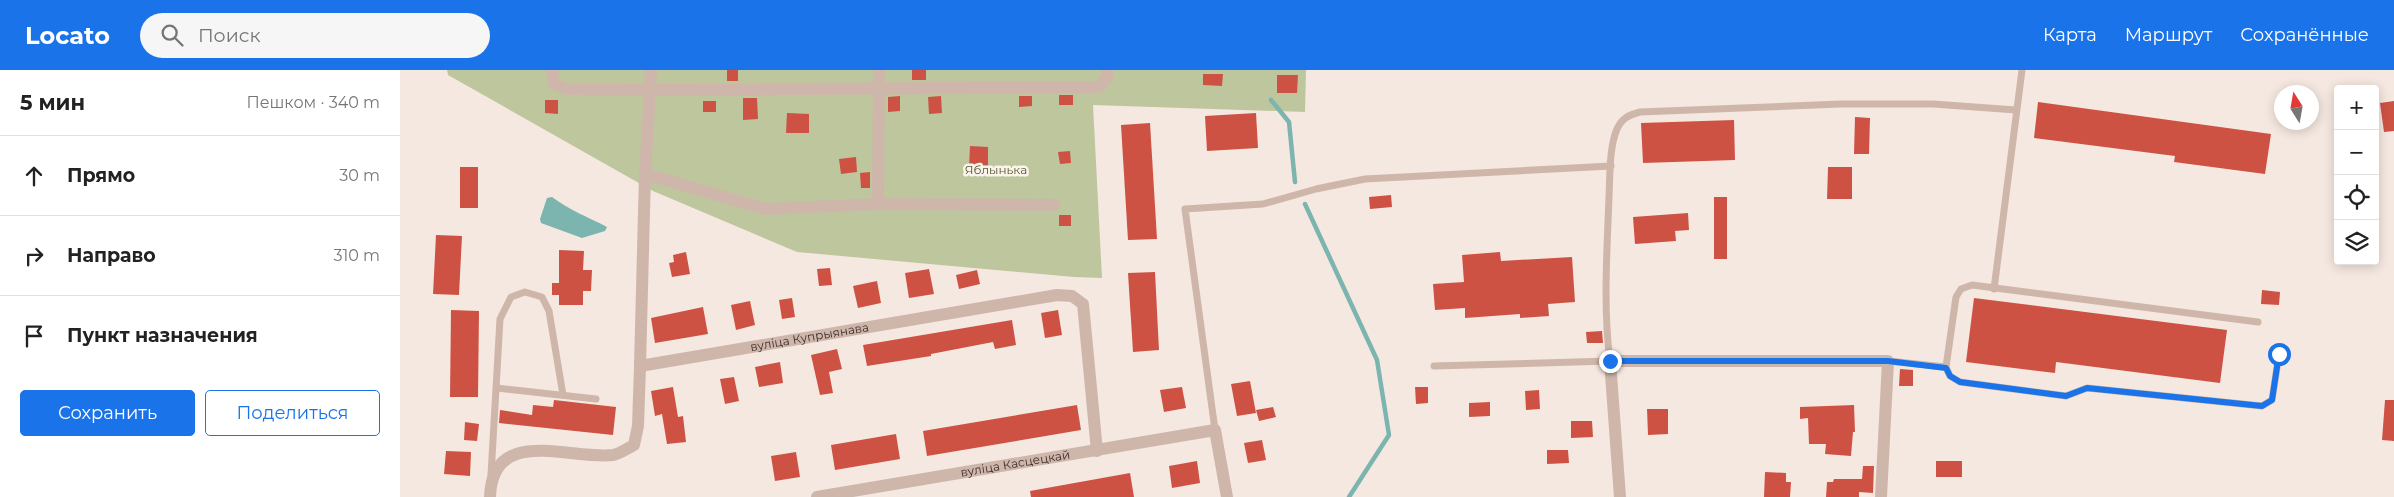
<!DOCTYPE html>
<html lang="ru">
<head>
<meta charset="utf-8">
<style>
	body { margin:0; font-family:Montserrat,sans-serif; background:#f6f6f6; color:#222 }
	.controls { position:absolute; right:15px; top:15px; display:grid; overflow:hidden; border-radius:5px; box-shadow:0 2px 12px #0003 }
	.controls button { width:45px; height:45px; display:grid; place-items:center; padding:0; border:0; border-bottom:1px solid #e0e0e0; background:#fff; color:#222; font:25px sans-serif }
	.compass { position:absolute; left:1874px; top:15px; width:45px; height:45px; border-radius:50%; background:#fff; box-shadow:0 2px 12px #0003; rotate:349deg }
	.stop { position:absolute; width:15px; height:15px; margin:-11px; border:4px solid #1a73e8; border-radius:50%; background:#fff }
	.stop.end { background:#1a73e8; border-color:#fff; box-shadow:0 1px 5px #0008 }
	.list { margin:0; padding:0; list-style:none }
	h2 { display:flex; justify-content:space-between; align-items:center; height:65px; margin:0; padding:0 20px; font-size:21px }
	h2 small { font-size:16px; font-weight:400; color:#767676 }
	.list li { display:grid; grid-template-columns:32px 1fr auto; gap:15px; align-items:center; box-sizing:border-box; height:80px; padding:0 20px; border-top:1px solid #e0e0e0 }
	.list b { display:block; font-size:19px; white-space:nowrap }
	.list em { font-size:16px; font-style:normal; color:#767676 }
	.actions { display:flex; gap:10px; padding:15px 20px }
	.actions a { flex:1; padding:11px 0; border:1px solid #1a73e8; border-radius:5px; text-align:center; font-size:18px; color:#1a73e8 }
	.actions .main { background:#1a73e8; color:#fff }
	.icon { flex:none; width:28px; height:28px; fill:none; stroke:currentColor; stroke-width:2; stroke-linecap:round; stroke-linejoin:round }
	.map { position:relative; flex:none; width:1994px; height:427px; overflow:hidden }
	header { display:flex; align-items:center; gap:30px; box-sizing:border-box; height:70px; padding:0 25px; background:#1a73e8; color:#fff }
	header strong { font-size:24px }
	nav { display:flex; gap:28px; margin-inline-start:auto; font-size:18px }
	.search { width:350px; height:45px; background:#f6f6f6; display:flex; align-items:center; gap:12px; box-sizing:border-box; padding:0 18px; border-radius:28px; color:#767676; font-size:19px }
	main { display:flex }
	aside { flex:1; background:#fff }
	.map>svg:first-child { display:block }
	.green { fill:#bec69e }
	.water { fill:#7cb4af }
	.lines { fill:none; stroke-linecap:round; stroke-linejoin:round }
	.stream { stroke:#7cb4af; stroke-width:4.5 }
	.building { fill:#ce5244 }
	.service { stroke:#cfb6aa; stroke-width:7 }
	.minor { stroke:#cfb6aa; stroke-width:12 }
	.route { stroke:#1a73e8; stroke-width:6 }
	.labels { text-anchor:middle; stroke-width:5; stroke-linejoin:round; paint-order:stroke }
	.park-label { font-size:12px; fill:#515c2c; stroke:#fcf3ed }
	.street-label { font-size:12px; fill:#3c2d2a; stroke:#fcf3ed }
</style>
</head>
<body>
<header>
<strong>Locato</strong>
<div class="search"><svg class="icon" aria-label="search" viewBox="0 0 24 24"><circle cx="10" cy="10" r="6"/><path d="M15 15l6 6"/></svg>Поиск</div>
<nav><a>Карта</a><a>Маршрут</a><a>Сохранённые</a></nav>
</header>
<main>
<aside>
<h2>5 мин<small>Пешком · 340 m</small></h2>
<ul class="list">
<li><svg class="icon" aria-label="ahead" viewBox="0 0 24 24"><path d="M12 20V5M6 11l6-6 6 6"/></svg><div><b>Прямо</b></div><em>30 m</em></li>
<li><svg class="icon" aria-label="right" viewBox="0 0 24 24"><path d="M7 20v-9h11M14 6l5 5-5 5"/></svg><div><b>Направо</b></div><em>310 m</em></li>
<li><svg class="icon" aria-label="arrive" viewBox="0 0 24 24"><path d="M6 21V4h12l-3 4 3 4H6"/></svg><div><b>Пункт назначения</b></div></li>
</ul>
<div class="actions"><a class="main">Сохранить</a><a>Поделиться</a></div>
</aside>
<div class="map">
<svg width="1994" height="427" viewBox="0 0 1994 427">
	<rect width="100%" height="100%" fill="#f5e8e0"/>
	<!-- green -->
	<path class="green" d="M 47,0 L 906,0 L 905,42 L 693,35 L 702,208 L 674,207 L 397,182 L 253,121 L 48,5 Z"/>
	<!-- water -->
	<path class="water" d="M 152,127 C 169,140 188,147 207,157 L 205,161 L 182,168 L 141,153 L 140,149 L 147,128 Z"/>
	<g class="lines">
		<!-- stream -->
		<g class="stream">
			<path d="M 871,30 L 889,52 L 895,112"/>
			<path d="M 905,134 L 977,290 L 989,365 L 949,427"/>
		</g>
	</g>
	<!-- building -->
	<g class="building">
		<rect x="327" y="0" width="11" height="11"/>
		<rect x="512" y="0" width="14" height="10"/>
		<path d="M 803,4 L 823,4 L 822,16 L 803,15 Z"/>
		<path d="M 877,5 L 898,5 L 897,23 L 877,23 Z"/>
		<rect x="659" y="25" width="14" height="10"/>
		<path d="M 500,26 L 500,41 L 488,42 L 488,27 Z"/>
		<path d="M 541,26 L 542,43 L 529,44 L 528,27 Z"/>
		<path d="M 619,26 L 632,26 L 632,36 L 619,37 Z"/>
		<path d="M 343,28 L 357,28 L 358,49 L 343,50 Z"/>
		<path d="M 145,30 L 158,30 L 158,44 L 145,43 Z"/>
		<rect x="303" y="31" width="13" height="11"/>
		<path d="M 1994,31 L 1994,61 L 1984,62 L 1980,33 Z"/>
		<path d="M 1638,32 L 1871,64 L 1865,104 L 1774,92 L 1775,86 L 1634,68 Z"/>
		<path d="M 387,43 L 409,44 L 409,63 L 386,63 Z"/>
		<path d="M 856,43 L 858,78 L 807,81 L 805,46 Z"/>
		<path d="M 1455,47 L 1470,48 L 1469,84 L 1454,84 Z"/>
		<path d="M 1334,50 L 1335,90 L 1243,93 L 1241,53 Z"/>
		<path d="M 750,53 L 757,169 L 728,170 L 721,55 Z"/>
		<path d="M 570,76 L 588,77 L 588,97 L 569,97 Z"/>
		<path d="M 670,81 L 671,93 L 660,94 L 658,82 Z"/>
		<path d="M 456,87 L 457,102 L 441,104 L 439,89 Z"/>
		<rect x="60" y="97" width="18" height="41"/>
		<path d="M 1428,97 L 1452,97 L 1452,129 L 1427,129 Z"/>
		<path d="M 470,102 L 470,118 L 461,118 L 460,103 Z"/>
		<path d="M 991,125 L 992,137 L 970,139 L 969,127 Z"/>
		<rect x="1314" y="127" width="13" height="62"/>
		<path d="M 1288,143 L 1289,160 L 1275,161 L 1276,171 L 1235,174 L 1233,147 Z"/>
		<rect x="659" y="145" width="12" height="11"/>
		<path d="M 36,165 L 62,166 L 59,225 L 33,224 Z"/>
		<path d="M 159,180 L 184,181 L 183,200 L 192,200 L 191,221 L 183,221 L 183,235 L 159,235 L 159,225 L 152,225 L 152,213 L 159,213 Z"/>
		<path d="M 286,182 L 290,204 L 272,207 L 269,193 L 274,192 L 273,185 Z"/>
		<path d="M 1100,182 L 1101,191 L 1172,187 L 1175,232 L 1148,234 L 1149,246 L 1120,248 L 1120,244 L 1065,248 L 1065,238 L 1035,240 L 1033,214 L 1064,212 L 1062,185 Z"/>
		<path d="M 430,198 L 432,215 L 419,216 L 417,199 Z"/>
		<path d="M 529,199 L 534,224 L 509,228 L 505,203 Z"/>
		<path d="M 577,200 L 580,214 L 559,219 L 556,205 Z"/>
		<path d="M 755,202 L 759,280 L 733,282 L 728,203 Z"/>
		<path d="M 477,211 L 481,233 L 458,238 L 453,216 Z"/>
		<path d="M 1862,220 L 1880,222 L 1879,235 L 1861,234 Z"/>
		<path d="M 392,228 L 395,247 L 382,249 L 379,230 Z"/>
		<path d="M 1574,228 L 1827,260 L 1820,313 L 1656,292 L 1655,303 L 1566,292 Z"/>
		<path d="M 350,231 L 355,255 L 336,260 L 331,235 Z"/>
		<path d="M 303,237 L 308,264 L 255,273 L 251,248 Z"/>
		<path d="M 51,240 L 79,241 L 78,327 L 50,327 Z"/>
		<path d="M 658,240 L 662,265 L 645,268 L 641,243 Z"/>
		<path d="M 612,250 L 616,275 L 595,279 L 593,272 L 531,284 L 531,286 L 467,296 L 463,275 Z"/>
		<path d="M 1202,261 L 1203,273 L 1187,273 L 1186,262 Z"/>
		<path d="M 437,279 L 442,299 L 429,302 L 433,323 L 420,325 L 411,285 Z"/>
		<path d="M 380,292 L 383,313 L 359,317 L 355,297 Z"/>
		<path d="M 1500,299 L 1513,300 L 1513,316 L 1499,316 Z"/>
		<path d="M 334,307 L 339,331 L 325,334 L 320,309 Z"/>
		<path d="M 850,311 L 856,343 L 837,346 L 831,314 Z"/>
		<path d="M 273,317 L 278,347 L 283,346 L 286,372 L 267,374 L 262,344 L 255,346 L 251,321 Z"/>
		<path d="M 782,317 L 786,338 L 764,342 L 760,320 Z"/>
		<path d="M 1015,317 L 1028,317 L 1028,333 L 1016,334 Z"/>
		<path d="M 1139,320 L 1140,339 L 1126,340 L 1125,321 Z"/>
		<path d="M 154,330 L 216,337 L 213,365 L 99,353 L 100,340 L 132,345 L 133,335 L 153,337 Z"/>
		<path d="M 1985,330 L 1994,330 L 1994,371 L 1982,370 Z"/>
		<path d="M 1090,332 L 1090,346 L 1069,347 L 1069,333 Z"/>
		<path d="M 677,335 L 681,360 L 527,386 L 523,361 Z"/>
		<path d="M 1454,335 L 1455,362 L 1453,362 L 1451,386 L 1425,384 L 1426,374 L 1409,374 L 1408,348 L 1400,349 L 1400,337 Z"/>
		<path d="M 873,337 L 876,347 L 859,351 L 856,340 Z"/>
		<path d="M 1247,339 L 1268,339 L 1268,364 L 1248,365 Z"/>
		<path d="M 1171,351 L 1192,351 L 1193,367 L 1171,368 Z"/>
		<path d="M 65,352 L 79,354 L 77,371 L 64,370 Z"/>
		<path d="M 496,364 L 500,389 L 435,400 L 431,375 Z"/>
		<path d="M 862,370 L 866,390 L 848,393 L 844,373 Z"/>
		<path d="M 1147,380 L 1168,380 L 1169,393 L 1147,394 Z"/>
		<path d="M 46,381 L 71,382 L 70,406 L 44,404 Z"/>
		<path d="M 396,382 L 400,407 L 375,411 L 371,386 Z"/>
		<path d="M 797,391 L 800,413 L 772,418 L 769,396 Z"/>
		<rect x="1536" y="391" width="26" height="16"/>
		<path d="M 1463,396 L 1474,396 L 1473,423 L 1459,422 L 1459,427 L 1426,427 L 1427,412 L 1433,412 L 1434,409 L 1462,409 Z"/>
		<path d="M 1365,402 L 1386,403 L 1386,412 L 1391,412 L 1390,427 L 1364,427 Z"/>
		<path d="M 730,403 L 734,427 L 631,427 L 630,421 Z"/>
	</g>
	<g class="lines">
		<!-- service -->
		<g class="service">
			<path d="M 1594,219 L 1622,0"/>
			<path d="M 1858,252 L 1572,215 L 1561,219 L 1556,227 L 1546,297 L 1550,306 L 1560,312 L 1666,326 L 1687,318 L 1862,336 L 1872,330 L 1879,284"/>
			<path d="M 1488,291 L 1546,297"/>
			<path d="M 1034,296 L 1210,291 C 1203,238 1207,181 1209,127 C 1210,108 1209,77 1217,59 C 1222,48 1229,45 1240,42 L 1440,34 L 1533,34 L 1616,40"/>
			<path d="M 97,318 L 196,329"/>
			<path d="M 815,360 L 785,139 L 863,134 L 916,119 L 965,109 L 1211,96"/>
			<path d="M 91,405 L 100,249 L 111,227 L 125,222 L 142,227 L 149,241 L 163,325"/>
		</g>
		<!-- minor -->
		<g class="minor">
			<path d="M 152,0 L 154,14 L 167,19 L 251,20 L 699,17 L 707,7 L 707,0"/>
			<path d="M 245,104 L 366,139 L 478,134 L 654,135"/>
			<path d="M 478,134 L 479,0"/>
			<path d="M 240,296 L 245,104 L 251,0"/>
			<path id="s1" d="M 90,427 C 92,355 170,390 213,385 C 220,384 228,378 234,375 L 238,356 L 240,296 L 657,225 L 672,226 L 683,234 L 697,381"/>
			<path id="s2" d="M 417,427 L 815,360 L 827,427"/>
			<path d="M 1220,427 L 1210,291 L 1488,291 L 1481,427"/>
		</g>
	</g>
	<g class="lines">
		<!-- route -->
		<path class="route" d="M 1210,291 L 1488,291 L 1546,298 L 1550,306 L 1560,312 L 1666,326 L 1687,318 L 1862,336 L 1872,330 L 1879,284"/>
	</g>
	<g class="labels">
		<!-- park labels -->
		<g class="park-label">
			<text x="596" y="104">Яблынька</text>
		</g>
		<!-- street labels -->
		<g class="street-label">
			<text dy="4" stroke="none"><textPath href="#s1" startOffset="426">вуліца Купрыянава</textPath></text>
			<text dy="4" stroke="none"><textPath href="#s2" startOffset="201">вуліца Касцецкай</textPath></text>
		</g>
	</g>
</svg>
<div class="controls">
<button>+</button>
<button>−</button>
<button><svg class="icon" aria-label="locate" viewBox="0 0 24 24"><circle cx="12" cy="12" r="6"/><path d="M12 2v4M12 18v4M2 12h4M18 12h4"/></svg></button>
<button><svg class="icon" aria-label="layers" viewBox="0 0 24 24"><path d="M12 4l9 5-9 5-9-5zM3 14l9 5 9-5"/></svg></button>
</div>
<svg class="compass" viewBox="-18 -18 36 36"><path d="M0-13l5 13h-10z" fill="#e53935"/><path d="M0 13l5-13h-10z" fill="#767676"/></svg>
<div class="stop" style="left:1879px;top:284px"></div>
<div class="stop end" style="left:1210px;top:291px"></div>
</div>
</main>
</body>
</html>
